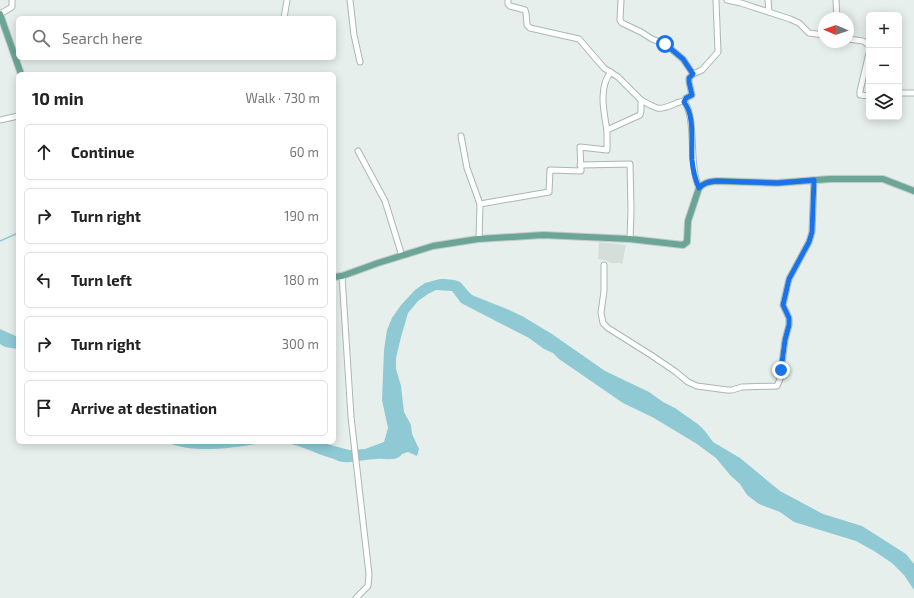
<!DOCTYPE html>
<html lang="en">
<head>
<meta charset="utf-8">
<style>
	body { margin:0; font-family:"Exo 2",sans-serif; background:#f2f2f2; color:#222 }
	.controls { position:absolute; right:12px; top:12px; display:grid; overflow:hidden; border-radius:6px; box-shadow:0 2px 10px #0003 }
	.controls button { width:36px; height:36px; display:grid; place-items:center; padding:0; border:0; border-bottom:1px solid #e0e0e0; background:#fff; color:#222; font:20px sans-serif }
	.compass { position:absolute; left:818px; top:12px; width:36px; height:36px; border-radius:50%; background:#fff; box-shadow:0 2px 10px #0003; rotate:272deg }
	.stop { position:absolute; width:12px; height:12px; margin:-9px; border:3px solid #1a73e8; border-radius:50%; background:#fff }
	.stop.end { background:#1a73e8; border-color:#fff; box-shadow:0 1px 4px #0008 }
	.list { margin:0; padding:0; list-style:none }
	h2 { display:flex; justify-content:space-between; align-items:center; height:52px; margin:0; padding:0 16px; font-size:17px }
	h2 small { font-size:13px; font-weight:400; color:#767676 }
	.list li { display:grid; grid-template-columns:26px 1fr auto; gap:12px; align-items:center; box-sizing:border-box; height:56px; margin:0 8px 8px; padding:0 8px; border:1px solid #e0e0e0; border-radius:6px }
	.list b { display:block; font-size:15px; white-space:nowrap }
	.list em { font-size:13px; font-style:normal; color:#767676 }
	.icon { flex:none; width:22px; height:22px; fill:none; stroke:currentColor; stroke-width:2; stroke-linecap:round; stroke-linejoin:round }
	.map { position:relative; flex:none; width:914px; height:598px; overflow:hidden }
	.search { position:absolute; background:#fff; box-shadow:0 2px 10px #0003; left:16px; top:16px; width:320px; height:44px; display:flex; align-items:center; gap:10px; box-sizing:border-box; padding:0 14px; border-radius:6px; color:#767676; font-size:15px }
	.panel { position:absolute; background:#fff; box-shadow:0 2px 10px #0003; left:16px; top:72px; width:320px; height:372px; border-radius:6px }
	.map>svg:first-child { display:block }
	.built { fill:#d4dfda }
	.water { fill:#8ec9d4 }
	.lines { fill:none; stroke-linecap:round; stroke-linejoin:round }
	.stream { stroke:#8ec9d4; stroke-width:1.5 }
	.minor-casing { stroke:#a8b8b2; stroke-width:7 }
	.major-casing { stroke:#c2cac8; stroke-width:8 }
	.minor { stroke:#fff; stroke-width:5 }
	.major { stroke:#6aa596; stroke-width:6 }
	.route { stroke:#1a73e8; stroke-width:5 }
</style>
</head>
<body>
<div class="map">
<svg width="914" height="598" viewBox="0 0 914 598">
	<rect width="100%" height="100%" fill="#e6efeb"/>
	<!-- built -->
	<path class="built" d="M 599,242 L 626,245 L 622,265 L 621,263 L 611,263 L 605,260 L 598,259 Z"/>
	<!-- water -->
	<g class="water">
		<path d="M 440,279 C 446,279 454,279 460,282 C 465,286 468,293 474,296 L 507,309 L 522,316 L 552,334 L 605,371 L 649,392 L 663,402 L 675,408 L 699,425 L 705,431 L 713,442 L 740,458 L 780,491 L 823,514 L 862,526 L 906,554 L 914,564 L 914,590 L 904,575 L 892,563 L 874,551 L 856,541 L 794,522 L 780,512 L 759,504 L 747,495 L 740,484 L 730,475 L 716,458 L 697,444 L 654,418 L 623,403 L 559,359 L 553,353 L 544,349 L 529,338 L 461,303 L 452,291 L 436,290 L 428,294 L 418,301 L 408,313 L 401,337 L 396,358 L 396,369 L 401,386 L 404,412 L 411,425 L 412,434 L 419,449 L 417,456 L 408,452 L 402,454 C 397,462 385,458 377,459 C 366,459 354,463 343,462 C 339,462 335,459 331,458 C 313,453 296,442 276,442 L 320,442 L 349,450 L 365,449 L 384,442 L 388,428 L 382,400 L 384,350 L 387,330 L 392,318 L 401,305 L 415,290 L 425,283 Z"/>
		<path d="M 0,329 L 18,337 L 18,349 L 5,347 L 0,344 Z"/>
		<path d="M 166,442 L 268,442 C 236,447 196,455 166,442 Z"/>
	</g>
	<g class="lines">
		<!-- stream -->
		<path class="stream" d="M 0,241 L 18,233"/>
		<defs>
			<g id="minor">
				<path d="M 350,0 L 354,35 L 360,62"/>
				<path d="M 508,0 L 508,4 L 510,6 L 525,10 L 526,13 L 527,25 L 530,28 L 579,39 L 604,68 L 618,77 L 641,100"/>
				<path d="M 621,0 L 620,20 L 622,23 L 641,32 L 652,39 L 665,44 L 683,59 L 693,74 L 689,78 L 689,82 L 692,95 L 686,98 L 684,101"/>
				<path d="M 727,0 L 741,3 L 790,19 L 799,23 L 809,33 L 824,35"/>
				<path d="M 768,0 L 769,12"/>
				<path d="M 836,0 L 837,18"/>
				<path d="M 0,14 L 12,7 L 12,0"/>
				<path d="M 284,18 L 287,0"/>
				<path d="M 848,39 L 863,41 L 869,45"/>
				<path d="M 869,53 L 860,91 L 860,95 L 869,96"/>
				<path d="M 693,74 L 702,70 L 718,52 L 716,0"/>
				<path d="M 899,93 L 914,93"/>
				<path d="M 0,120 L 18,116"/>
				<path d="M 607,130 C 604,113 598,87 611,72"/>
				<path d="M 461,136 L 467,168 L 480,204"/>
				<path d="M 358,151 L 385,201 L 402,256"/>
				<path d="M 580,165 L 630,164 L 631,210 L 630,239"/>
				<path d="M 479,239 L 480,204 L 549,192 L 550,170 L 581,171 L 580,147 L 607,150 L 607,130 L 640,115 L 641,111 L 641,100 C 646,103 652,106 657,108 C 666,110 675,102 684,101 C 697,118 688,163 699,188"/>
				<path d="M 604,265 L 604,291 L 601,313 L 603,323 L 608,328 L 651,355 L 676,372 L 688,382 L 697,386 L 727,390 L 732,390 L 742,387 L 777,386 L 780,379 L 785,340 L 789,325 L 789,318 L 783,305 L 789,279 L 809,242 L 812,232 L 814,180"/>
				<path d="M 342,276 L 351,417 L 369,574 L 368,586 L 356,598"/>
			</g>
			<g id="major">
				<path d="M 0,14 L 21,74"/>
				<path d="M 334,277 L 342,276 L 378,263 L 433,246 L 478,239 L 543,235 L 630,239 L 683,245 L 687,242 L 688,221 L 699,188 C 704,182 710,182 717,181 L 777,183 L 830,179 L 883,179 L 914,191"/>
			</g>
		</defs>
		<!-- minor casing -->
		<use href="#minor" class="minor-casing"/>
		<!-- major casing -->
		<use href="#major" class="major-casing"/>
		<!-- minor -->
		<use href="#minor" class="minor"/>
		<!-- major -->
		<use href="#major" class="major"/>
	</g>
	<g class="lines">
		<!-- route -->
		<path class="route" d="M 665,44 L 683,59 L 693,74 L 689,78 L 689,82 L 692,95 L 686,98 L 684,102 C 695,115 691,143 692,160 C 693,170 695,179 699,188 C 704,182 710,182 717,181 L 778,183 L 814,180 L 812,232 L 809,242 L 789,279 L 783,305 L 789,318 L 789,325 L 785,340 L 781,370"/>
	</g>
</svg>
<div class="controls">
<button>+</button>
<button>−</button>
<button><svg class="icon" aria-label="layers" viewBox="0 0 24 24"><path d="M12 4l9 5-9 5-9-5zM3 14l9 5 9-5"/></svg></button>
</div>
<svg class="compass" viewBox="-18 -18 36 36"><path d="M0-13l5 13h-10z" fill="#e53935"/><path d="M0 13l5-13h-10z" fill="#767676"/></svg>
<div class="stop" style="left:665px;top:44px"></div>
<div class="stop end" style="left:781px;top:370px"></div>
<div class="search"><svg class="icon" aria-label="search" viewBox="0 0 24 24"><circle cx="10" cy="10" r="6"/><path d="M15 15l6 6"/></svg>Search here</div>
<section class="panel">
<h2>10 min<small>Walk · 730 m</small></h2>
<ul class="list">
<li><svg class="icon" aria-label="ahead" viewBox="0 0 24 24"><path d="M12 20V5M6 11l6-6 6 6"/></svg><div><b>Continue</b></div><em>60 m</em></li>
<li><svg class="icon" aria-label="right" viewBox="0 0 24 24"><path d="M7 20v-9h11M14 6l5 5-5 5"/></svg><div><b>Turn right</b></div><em>190 m</em></li>
<li><svg class="icon" aria-label="left" viewBox="0 0 24 24"><path d="M17 20v-9H6M10 6l-5 5 5 5"/></svg><div><b>Turn left</b></div><em>180 m</em></li>
<li><svg class="icon" aria-label="right" viewBox="0 0 24 24"><path d="M7 20v-9h11M14 6l5 5-5 5"/></svg><div><b>Turn right</b></div><em>300 m</em></li>
<li><svg class="icon" aria-label="arrive" viewBox="0 0 24 24"><path d="M6 21V4h12l-3 4 3 4H6"/></svg><div><b>Arrive at destination</b></div></li>
</ul>
</section>
</div>
</body>
</html>
